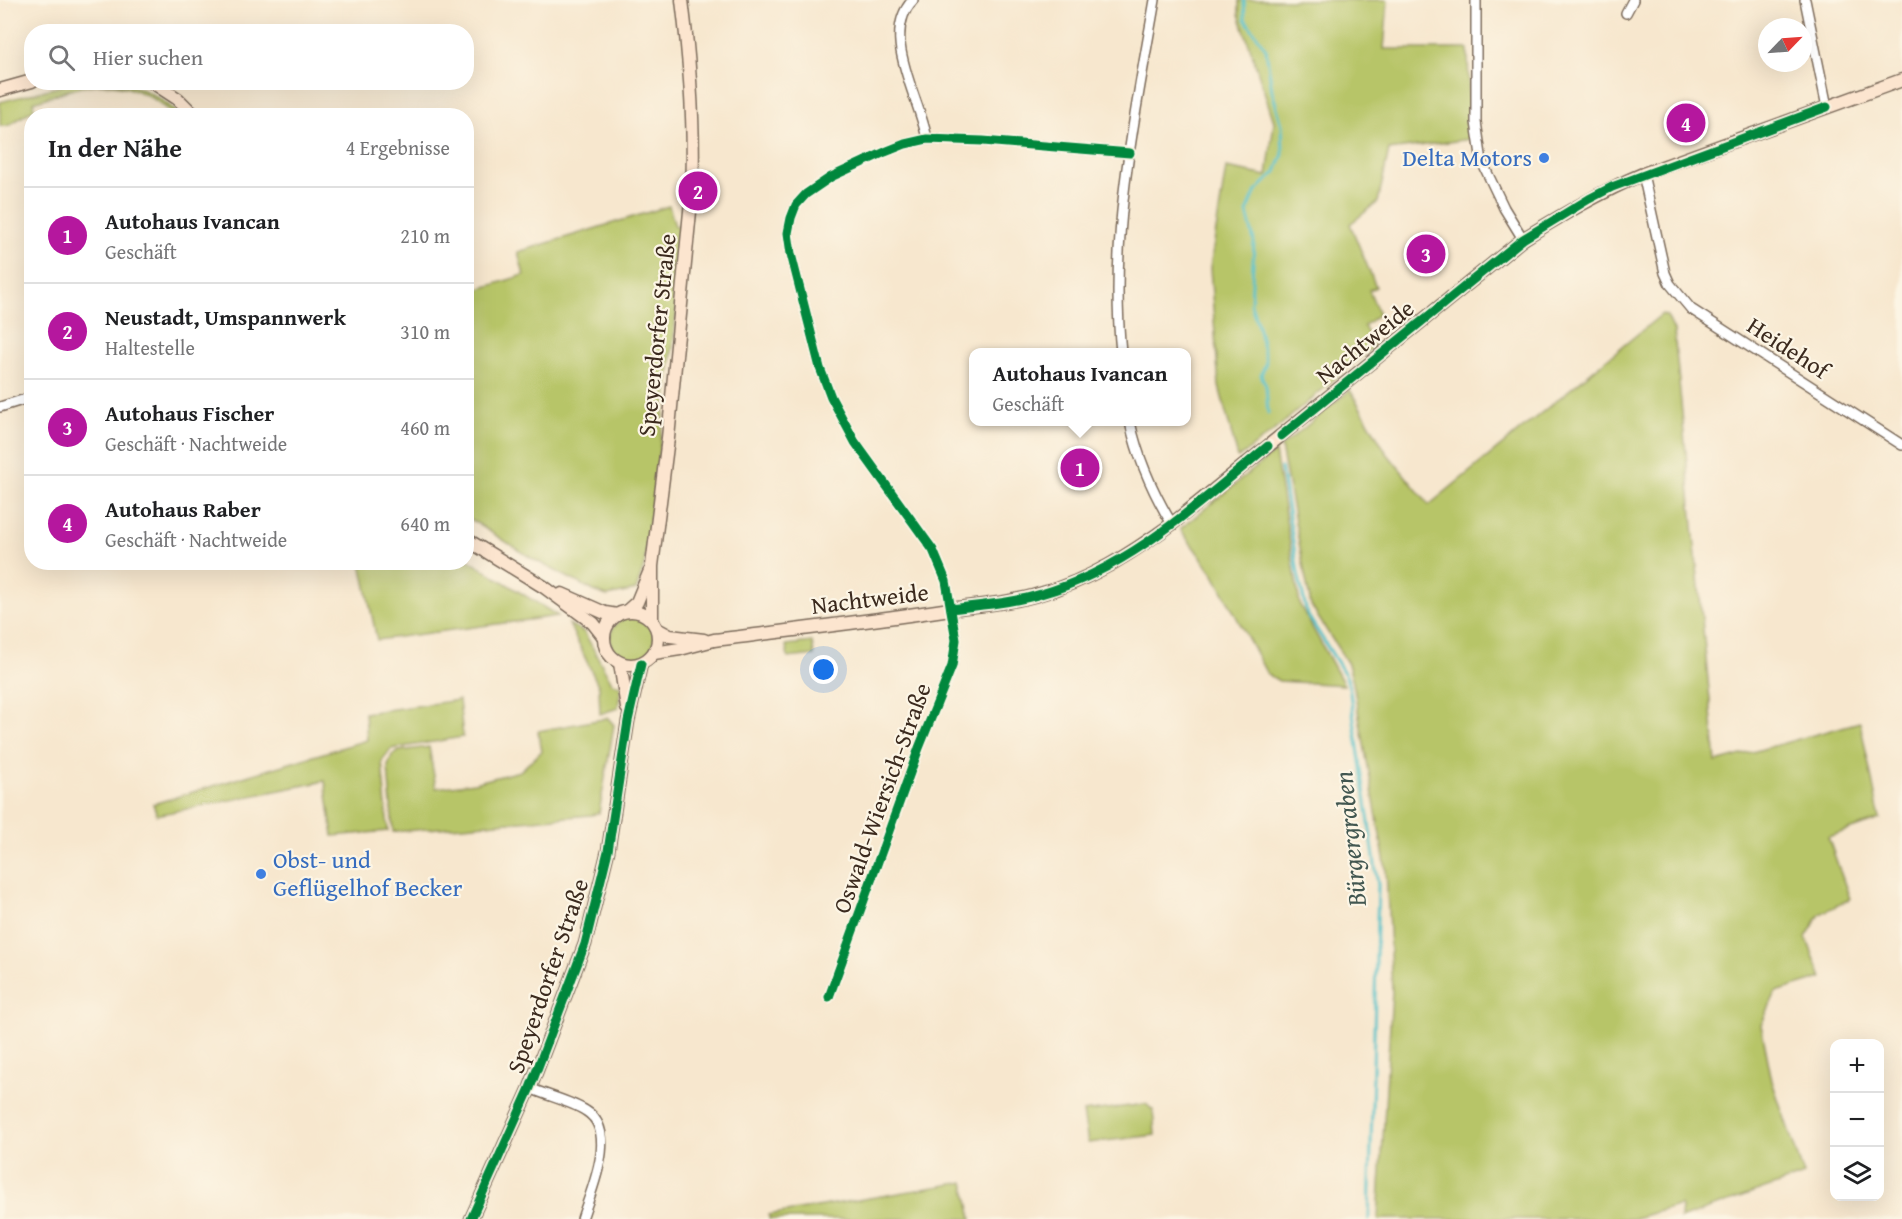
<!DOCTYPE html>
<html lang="de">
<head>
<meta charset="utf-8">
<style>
	body { margin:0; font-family:"Gentium Book Plus",serif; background:#f2f2f2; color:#202124 }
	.controls { position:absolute; right:18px; bottom:18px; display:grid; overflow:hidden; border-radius:12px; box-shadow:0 6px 24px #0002 }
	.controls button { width:54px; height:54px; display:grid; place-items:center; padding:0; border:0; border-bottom:2px solid #e0e0e0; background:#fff; color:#202124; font:30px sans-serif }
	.compass { position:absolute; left:1758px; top:18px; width:54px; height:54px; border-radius:50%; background:#fff; box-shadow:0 6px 24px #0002; rotate:65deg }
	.you { position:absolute; left:824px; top:670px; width:21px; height:21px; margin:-15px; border:4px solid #fff; border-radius:50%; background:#1a73e8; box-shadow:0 0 0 9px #1a73e833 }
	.badge { display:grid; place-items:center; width:39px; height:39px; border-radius:50%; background:#b5179e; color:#fff; font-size:20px; font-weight:700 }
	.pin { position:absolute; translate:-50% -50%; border:3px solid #fff; box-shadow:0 2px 6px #0006 }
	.popup { position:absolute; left:969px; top:348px; width:222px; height:78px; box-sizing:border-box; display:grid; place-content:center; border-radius:12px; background:#fff; filter:drop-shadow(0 2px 4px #0005); font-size:20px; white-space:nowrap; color:#757577 }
	.popup b { font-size:22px; color:#202124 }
	.popup::after { content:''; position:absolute; left:50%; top:100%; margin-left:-12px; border:12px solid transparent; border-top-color:#fff }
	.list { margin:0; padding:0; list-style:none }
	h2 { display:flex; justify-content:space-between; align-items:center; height:78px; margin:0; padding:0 24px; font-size:26px }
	h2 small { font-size:20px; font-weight:400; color:#757577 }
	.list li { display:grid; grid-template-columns:39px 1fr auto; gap:18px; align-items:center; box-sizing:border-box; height:96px; padding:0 24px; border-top:2px solid #e0e0e0 }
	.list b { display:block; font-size:22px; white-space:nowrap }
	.list p { margin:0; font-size:20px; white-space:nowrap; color:#757577 }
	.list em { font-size:20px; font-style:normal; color:#757577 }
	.icon { flex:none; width:33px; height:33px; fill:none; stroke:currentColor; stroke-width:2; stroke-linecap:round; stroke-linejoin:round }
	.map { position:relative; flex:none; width:1902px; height:1219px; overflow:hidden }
	.search { position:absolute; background:#fff; box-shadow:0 6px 24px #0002; left:24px; top:24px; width:450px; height:66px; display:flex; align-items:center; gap:15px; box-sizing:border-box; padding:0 21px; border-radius:24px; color:#757577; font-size:22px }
	.panel { position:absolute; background:#fff; box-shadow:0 6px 24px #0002; left:24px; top:108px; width:450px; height:462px; border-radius:24px }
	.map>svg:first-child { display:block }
	.green { fill:#b7c567; stroke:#797842; stroke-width:1.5 }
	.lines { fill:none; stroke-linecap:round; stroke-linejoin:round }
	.stream { stroke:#52c0c8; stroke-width:3 }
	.street-casing { stroke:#7d6c5c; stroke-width:12 }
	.secondary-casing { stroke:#7d6c5c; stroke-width:15 }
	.street { stroke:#fff; stroke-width:9 }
	.secondary { stroke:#fce5cf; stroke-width:12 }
	.cycleway-casing { stroke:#fcf5e5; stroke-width:13 }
	.cycleway { stroke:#00873e; stroke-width:9 }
	.shop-dot { fill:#3f7fe0; stroke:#fcf5e5; stroke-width:2 }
	.labels { text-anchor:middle; stroke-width:4.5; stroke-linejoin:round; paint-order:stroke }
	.shop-label { font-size:24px; fill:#366cbe; stroke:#fcf5e5; text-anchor:end }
	.street-label { font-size:24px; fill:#3b2a1e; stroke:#fcf5e5 }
	.water-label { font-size:26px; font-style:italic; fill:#425751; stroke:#fcf5e5 }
</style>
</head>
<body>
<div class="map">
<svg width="1902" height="1219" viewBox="0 0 1902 1219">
	<rect width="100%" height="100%" fill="#fcf5e5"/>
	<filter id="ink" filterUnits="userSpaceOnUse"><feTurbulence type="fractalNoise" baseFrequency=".0167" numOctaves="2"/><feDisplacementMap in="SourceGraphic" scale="12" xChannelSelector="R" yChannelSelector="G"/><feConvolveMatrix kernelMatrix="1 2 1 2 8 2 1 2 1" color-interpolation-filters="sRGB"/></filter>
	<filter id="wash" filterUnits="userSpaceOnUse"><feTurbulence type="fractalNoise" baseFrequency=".008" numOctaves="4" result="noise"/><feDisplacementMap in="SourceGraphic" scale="24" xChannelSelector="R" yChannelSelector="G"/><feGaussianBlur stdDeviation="1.35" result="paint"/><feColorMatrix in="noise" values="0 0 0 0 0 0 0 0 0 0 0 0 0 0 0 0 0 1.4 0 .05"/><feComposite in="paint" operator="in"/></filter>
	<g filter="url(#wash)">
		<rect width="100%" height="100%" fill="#f7e7ce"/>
		<!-- green -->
		<g class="green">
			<path d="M 1239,0 L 1388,0 L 1384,49 L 1468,49 L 1470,139 L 1389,150 L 1378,202 L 1350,224 L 1376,287 L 1369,290 L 1379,314 L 1364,326 L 1374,346 L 1270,434 L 1238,458 L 1219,386 L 1210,268 L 1226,168 L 1267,176 L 1274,122 L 1239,14 Z"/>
			<path d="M 72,83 C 121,82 142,80 180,115 L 173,115 C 154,94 121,81 92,85 C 72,87 52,97 33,102 L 34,109 L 8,126 L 0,126 L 0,102 Z"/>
			<path d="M 669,206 L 675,226 L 684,225 L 674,337 L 644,566 L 636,590 L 607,596 L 594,591 L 533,559 L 467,517 L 466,293 L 524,275 L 518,252 Z"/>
			<path d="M 1662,314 L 1667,316 L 1674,331 L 1716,762 L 1860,722 L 1880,819 L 1828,837 L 1850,899 L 1820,914 L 1806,937 L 1822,978 L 1776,992 L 1761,1025 L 1772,1081 L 1804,1175 L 1680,1219 L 1681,1205 L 1632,1219 L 1378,1219 L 1392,992 L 1386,869 L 1353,682 L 1348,664 L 1311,606 L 1281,447 L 1350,390 L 1386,452 L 1429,505 Z"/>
			<path d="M 1275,452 L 1300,605 L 1344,685 L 1279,681 L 1267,674 L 1214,575 L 1180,529 Z"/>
			<path d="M 467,559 L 558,616 L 377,640 L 361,563 L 466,562 Z"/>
			<circle cx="632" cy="639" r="22"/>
			<path d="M 569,624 L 584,632 L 612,683 L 621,686 L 618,708 L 600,714 L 599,687 Z"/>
			<path d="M 812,642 L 814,655 L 788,658 L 786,645 Z"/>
			<path d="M 459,700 L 463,737 L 391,749 L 382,761 L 388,831 L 333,836 L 325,781 L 157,815 L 153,804 L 367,740 L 365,713 Z"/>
			<path d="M 608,718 L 614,725 L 599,813 L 591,815 L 393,832 L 388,766 L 392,755 L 399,751 L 429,747 L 436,788 L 474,783 L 520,771 L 542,751 L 538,731 Z"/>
			<path d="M 1146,1104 L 1153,1110 L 1155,1135 L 1088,1143 L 1083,1112 Z"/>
			<path d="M 964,1182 L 972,1219 L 769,1219 L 769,1215 Z"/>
		</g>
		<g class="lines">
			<!-- stream -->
			<g class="stream">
				<path d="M 1244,0 L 1245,19 L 1266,49 L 1272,91 L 1282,125 L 1283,154 L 1276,172 L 1256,191 L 1247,212 L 1254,241 L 1251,304 L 1259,330 L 1266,362 L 1261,375 L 1266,386 L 1268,413"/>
				<path d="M 1281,468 L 1298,573 L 1307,614 L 1346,676 L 1349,686 L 1378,885 L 1369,1219"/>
			</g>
		</g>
	</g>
	<g filter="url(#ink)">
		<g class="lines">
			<defs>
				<g id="street">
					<path d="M 913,0 C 879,35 920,98 927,139"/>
					<path d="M 1476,0 L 1476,122 L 1482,162 L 1504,208 L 1523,239"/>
					<path d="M 1805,0 L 1827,107"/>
					<path d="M 1626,13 L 1633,0"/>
					<path d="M 1643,174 L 1665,273 L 1670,284 L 1691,309 L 1902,445"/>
					<path d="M 1121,352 C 1109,235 1135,115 1155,0"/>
					<path d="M 0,407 L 32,397"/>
					<path d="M 1130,422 C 1138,459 1152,491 1172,524"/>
					<path d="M 829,997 L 919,748 L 952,666 L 956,640 L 946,581 L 933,550 L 855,442 L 831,397 L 820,368 L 791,254 L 788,233 L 791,218 L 796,205 L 806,194 L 831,177 L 885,152 L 905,144 L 927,139 L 983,141 L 1130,153"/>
					<path d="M 530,1088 C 547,1096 571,1101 586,1111 C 619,1131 591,1190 582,1219"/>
				</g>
				<g id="secondary">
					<path d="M 152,82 L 178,99 L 195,116"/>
					<path d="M 0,90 L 32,81"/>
					<path d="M 466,539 L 544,587 L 593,623 L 604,637"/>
					<path d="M 562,594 L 605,613 L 617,615"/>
					<circle cx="631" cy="638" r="27"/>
					<path d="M 627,611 L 637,602 L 649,573"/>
					<path d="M 652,620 L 652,566 L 668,438 L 692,191 C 695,127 690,64 682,0"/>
					<path d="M 657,629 L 670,636 L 704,640"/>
					<path d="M 654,653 L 680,649 L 714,640 C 793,630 872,621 950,609 C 980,605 1011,603 1040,594 C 1089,581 1132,553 1172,524 L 1523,239 C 1562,215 1600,192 1643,174 L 1902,80"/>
					<path d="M 620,663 L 627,708"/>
					<path d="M 471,1219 L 530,1088 L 585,944 L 608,851 L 628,721 L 641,664"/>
				</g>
			</defs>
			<!-- street casing -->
			<use href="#street" class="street-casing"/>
			<!-- secondary casing -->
			<use href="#secondary" class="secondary-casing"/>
			<!-- street -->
			<use href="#street" class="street"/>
			<!-- secondary -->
			<use href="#secondary" class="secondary"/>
			<defs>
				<g id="cycleway">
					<path d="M 1281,436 L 1523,239 L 1589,199 L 1612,187 L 1827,107"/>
					<path d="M 951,609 C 981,605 1012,603 1041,594 C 1129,569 1199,503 1268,446"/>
					<path d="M 829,997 L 919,748 L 952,666 L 956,640 L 946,581 L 933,550 L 855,442 L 831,397 L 820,368 L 791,254 L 788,233 L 791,218 L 796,205 L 806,194 L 831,177 L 885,152 L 905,144 L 927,139 L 983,141 L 1130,153"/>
					<path d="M 471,1219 L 530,1088 L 585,944 L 608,851 L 628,721 L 641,664"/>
				</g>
			</defs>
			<!-- cycleway casing -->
			<use href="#cycleway" class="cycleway-casing"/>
			<!-- cycleway -->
			<use href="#cycleway" class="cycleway"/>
		</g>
	</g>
	<!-- markers -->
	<g class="shop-dot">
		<circle cx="1544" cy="158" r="6"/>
		<circle cx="261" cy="874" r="6"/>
	</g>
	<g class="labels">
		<!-- shop labels -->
		<g class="shop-label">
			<text x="1532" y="166">Delta Motors</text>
			<text x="273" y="868" text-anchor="start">Obst- und<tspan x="273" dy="28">Geflügelhof Becker</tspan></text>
		</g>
		<!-- street labels -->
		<g class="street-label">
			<text transform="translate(657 335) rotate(-84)" y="8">Speyerdorfer Straße</text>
			<text transform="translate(1365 342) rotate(-39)" y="8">Nachtweide</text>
			<text transform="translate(1788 348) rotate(33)" y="8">Heidehof</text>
			<text transform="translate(870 599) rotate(-7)" y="8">Nachtweide</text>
			<text transform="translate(882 798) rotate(-70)" y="8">Oswald-Wiersich-Straße</text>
			<text transform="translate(548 976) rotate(-71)" y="8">Speyerdorfer Straße</text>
		</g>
		<!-- water labels -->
		<g class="water-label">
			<text transform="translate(1350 839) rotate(-96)" y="9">Bürgergraben</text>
		</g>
	</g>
</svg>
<div class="controls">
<button>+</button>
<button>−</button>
<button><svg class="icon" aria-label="layers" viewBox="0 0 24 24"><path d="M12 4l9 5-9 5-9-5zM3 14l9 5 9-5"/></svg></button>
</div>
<svg class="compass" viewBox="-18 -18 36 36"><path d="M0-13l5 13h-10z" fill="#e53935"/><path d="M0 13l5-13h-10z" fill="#757577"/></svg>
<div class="you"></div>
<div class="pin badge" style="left:1080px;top:468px">1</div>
<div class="popup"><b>Autohaus Ivancan</b>Geschäft</div>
<div class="pin badge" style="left:698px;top:191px">2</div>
<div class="pin badge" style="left:1426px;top:254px">3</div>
<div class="pin badge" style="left:1686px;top:123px">4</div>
<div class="search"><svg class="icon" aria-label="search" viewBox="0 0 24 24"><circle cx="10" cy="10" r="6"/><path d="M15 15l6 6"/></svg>Hier suchen</div>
<section class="panel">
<h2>In der Nähe<small>4 Ergebnisse</small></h2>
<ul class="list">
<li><span class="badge">1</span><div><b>Autohaus Ivancan</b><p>Geschäft</p></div><em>210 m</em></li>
<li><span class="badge">2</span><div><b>Neustadt, Umspannwerk</b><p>Haltestelle</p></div><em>310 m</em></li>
<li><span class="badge">3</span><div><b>Autohaus Fischer</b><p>Geschäft · Nachtweide</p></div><em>460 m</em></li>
<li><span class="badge">4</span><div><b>Autohaus Raber</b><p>Geschäft · Nachtweide</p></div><em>640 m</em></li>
</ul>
</section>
</div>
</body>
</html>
